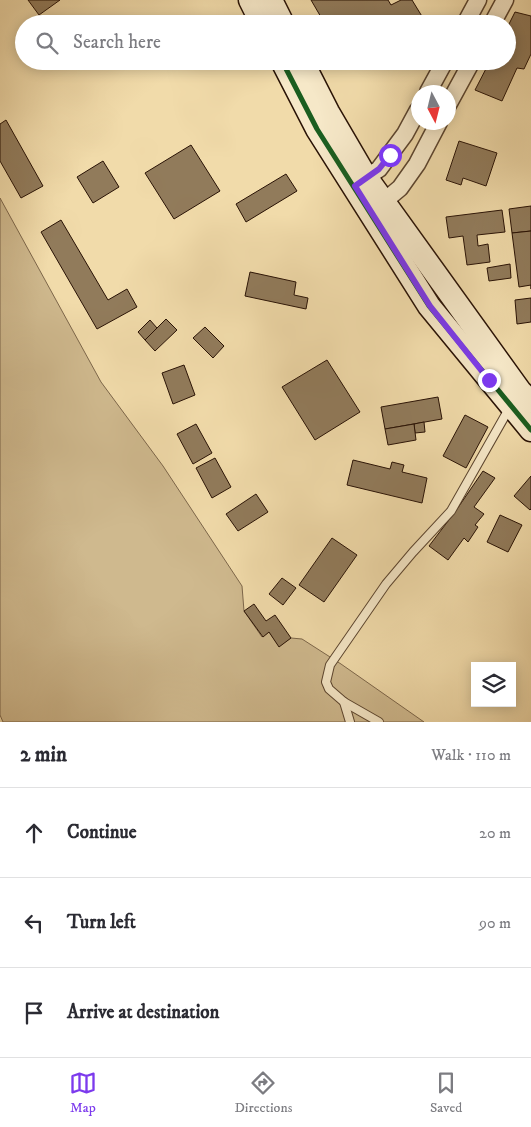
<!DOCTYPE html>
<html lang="en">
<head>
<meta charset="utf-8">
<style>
	body { margin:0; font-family:"IM FELL DW Pica",serif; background:#f7f7f7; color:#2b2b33 }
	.controls { position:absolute; right:15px; bottom:15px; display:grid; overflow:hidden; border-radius:0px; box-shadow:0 2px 12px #0003 }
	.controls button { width:45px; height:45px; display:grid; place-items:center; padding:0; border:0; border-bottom:1px solid #e1e1e2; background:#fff; color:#2b2b33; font:25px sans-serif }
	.compass { position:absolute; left:411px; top:85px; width:45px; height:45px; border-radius:50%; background:#fff; box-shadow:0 2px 12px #0003; rotate:173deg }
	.stop { position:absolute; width:15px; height:15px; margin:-11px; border:4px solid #7c3aed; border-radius:50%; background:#fff }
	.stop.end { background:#7c3aed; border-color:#fff; box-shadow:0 1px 5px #0008 }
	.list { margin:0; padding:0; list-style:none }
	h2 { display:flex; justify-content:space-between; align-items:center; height:65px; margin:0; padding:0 20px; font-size:21px }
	h2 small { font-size:16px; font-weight:400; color:#7c7c81 }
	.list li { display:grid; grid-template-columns:32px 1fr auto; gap:15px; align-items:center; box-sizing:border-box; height:90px; padding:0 20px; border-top:1px solid #e1e1e2 }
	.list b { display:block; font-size:19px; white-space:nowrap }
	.list em { font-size:16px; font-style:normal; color:#7c7c81 }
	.icon { flex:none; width:28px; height:28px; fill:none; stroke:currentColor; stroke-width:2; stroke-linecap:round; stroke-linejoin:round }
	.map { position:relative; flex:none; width:531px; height:722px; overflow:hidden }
	.search { position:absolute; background:#fff; box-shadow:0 2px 12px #0003; left:15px; right:15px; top:15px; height:55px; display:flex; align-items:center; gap:12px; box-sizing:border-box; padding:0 18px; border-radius:28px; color:#7c7c81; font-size:19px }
	.sheet { height:335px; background:#fff }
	nav { display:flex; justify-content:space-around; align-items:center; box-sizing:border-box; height:70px; border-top:1px solid #e1e1e2; background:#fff; font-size:14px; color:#7c7c81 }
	nav a { display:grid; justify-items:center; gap:2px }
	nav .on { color:#7c3aed }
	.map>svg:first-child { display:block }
	.green { fill:#cfb98e; stroke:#7c664a }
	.building { fill:#917b5b; stroke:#291205 }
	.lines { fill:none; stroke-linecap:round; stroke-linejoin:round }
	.lane-casing { stroke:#5b442e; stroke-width:10 }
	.street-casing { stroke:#5b442e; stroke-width:19 }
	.secondary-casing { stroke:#291205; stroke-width:25 }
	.lane { stroke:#f6e8c8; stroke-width:8 }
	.street { stroke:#f6e8c8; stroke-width:16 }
	.secondary { stroke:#f6e8c8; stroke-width:22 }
	.cycleway-casing { stroke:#f6e8c8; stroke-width:8 }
	.cycleway { stroke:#1b5e20; stroke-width:5 }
	.route { stroke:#7c3aed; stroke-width:6 }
</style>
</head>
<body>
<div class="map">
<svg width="531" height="722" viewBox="0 0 531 722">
	<rect width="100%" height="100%" fill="#f1dbaa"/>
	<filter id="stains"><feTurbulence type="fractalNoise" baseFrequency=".004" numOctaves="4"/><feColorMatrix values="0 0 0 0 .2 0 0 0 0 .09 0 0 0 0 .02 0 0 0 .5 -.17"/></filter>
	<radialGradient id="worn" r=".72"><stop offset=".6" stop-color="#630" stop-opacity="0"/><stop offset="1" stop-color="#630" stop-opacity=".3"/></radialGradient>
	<!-- green -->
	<path class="green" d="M 0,198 L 101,382 L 163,466 L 242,586 L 244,611 L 262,637 L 269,632 L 279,646 L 291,638 L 302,639 L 341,664 L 424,722 L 3,722 L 0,715 Z"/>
	<!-- building -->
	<g class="building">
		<path d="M 28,0 L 60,0 L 39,15 Z"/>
		<path d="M 311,0 L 388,0 L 391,5 L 401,0 L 412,0 L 423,18 L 412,24 L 325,24 Z"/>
		<path d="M 515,12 L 531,16 L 531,54 L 524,69 L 517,68 L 502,101 L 475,90 L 490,61 L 507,61 L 507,28 Z"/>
		<path d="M 6,120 L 43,186 L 21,198 L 0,161 L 0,124 Z"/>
		<path d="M 459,141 L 497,153 L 486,186 L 463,178 L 461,185 L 446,180 Z"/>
		<path d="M 191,145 L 220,191 L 174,219 L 145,173 Z"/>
		<path d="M 103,161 L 119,187 L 93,203 L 77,177 Z"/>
		<path d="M 286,174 L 297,191 L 246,222 L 236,204 Z"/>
		<path d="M 531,206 L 531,231 L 512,233 L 509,209 Z"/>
		<path d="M 502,210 L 505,232 L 477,235 L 478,246 L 488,244 L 490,262 L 467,265 L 463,236 L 449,238 L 446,217 Z"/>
		<path d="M 61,220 L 108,300 L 127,289 L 137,307 L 97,329 L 41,232 Z"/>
		<path d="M 531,231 L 531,289 L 531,285 L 519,287 L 512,233 Z"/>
		<path d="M 510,264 L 511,278 L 489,281 L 487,268 Z"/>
		<path d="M 250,272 L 296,282 L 294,295 L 308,298 L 306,309 L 245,296 Z"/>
		<path d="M 531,298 L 531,322 L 517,324 L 515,300 Z"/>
		<path d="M 166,319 L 177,330 L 155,351 L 145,340 Z"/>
		<path d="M 150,320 L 157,328 L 145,340 L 138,332 Z"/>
		<path d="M 205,327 L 224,346 L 213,358 L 193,338 Z"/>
		<path d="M 327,360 L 360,412 L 315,440 L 282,387 Z"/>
		<path d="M 184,365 L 195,395 L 173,404 L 162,373 Z"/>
		<path d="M 438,397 L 442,419 L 385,429 L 381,407 Z"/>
		<path d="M 465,415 L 488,427 L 466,468 L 443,456 Z"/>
		<path d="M 424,422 L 425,432 L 415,433 L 414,424 Z"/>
		<path d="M 196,424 L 212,453 L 193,464 L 177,434 Z"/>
		<path d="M 414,424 L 416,440 L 388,445 L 385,429 Z"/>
		<path d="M 215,458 L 231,487 L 212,498 L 196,468 Z"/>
		<path d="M 353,460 L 390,469 L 392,462 L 404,465 L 402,472 L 427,478 L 422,503 L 347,485 Z"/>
		<path d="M 483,471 L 495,478 L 474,507 L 484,514 L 475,525 L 478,527 L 468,542 L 464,538 L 448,560 L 429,546 L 455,512 Z"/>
		<path d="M 531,476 L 531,509 L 530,510 L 514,496 Z"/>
		<path d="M 256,494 L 268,512 L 238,531 L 226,514 Z"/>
		<path d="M 500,515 L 522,525 L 508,552 L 487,542 Z"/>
		<path d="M 332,538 L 357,555 L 324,602 L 299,585 Z"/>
		<path d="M 282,578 L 296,588 L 283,605 L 269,594 Z"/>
		<path d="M 254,604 L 266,621 L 275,615 L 291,638 L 279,647 L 269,632 L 263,637 L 244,611 Z"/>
	</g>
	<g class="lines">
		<defs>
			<g id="lane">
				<path d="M 344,702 L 350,722"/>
				<path d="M 379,722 L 344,702 L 329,689 L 326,682 L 330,665 L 386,584 L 413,552 L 451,511 L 510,407"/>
			</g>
			<g id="street">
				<path d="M 465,24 L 478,0"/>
				<path d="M 492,24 L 505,0"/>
				<path d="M 428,92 L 445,61"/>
				<path d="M 448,105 L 472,61"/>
				<path d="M 357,184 L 379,169 L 405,134 L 418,110"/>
				<path d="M 376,208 L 400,188 L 417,164 L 439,122"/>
			</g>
			<g id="secondary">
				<path d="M 250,0 L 262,24"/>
				<path d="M 271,0 L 283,24"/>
				<path d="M 282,61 L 317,129 L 429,306 L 531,430"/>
				<path d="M 302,61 L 328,112 L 366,177 L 520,391 L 531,402"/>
			</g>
		</defs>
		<!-- lane casing -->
		<use href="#lane" class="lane-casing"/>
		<!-- street casing -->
		<use href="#street" class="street-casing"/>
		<!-- secondary casing -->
		<use href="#secondary" class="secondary-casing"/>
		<!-- lane -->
		<use href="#lane" class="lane"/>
		<!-- street -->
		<use href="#street" class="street"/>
		<!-- secondary -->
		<use href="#secondary" class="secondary"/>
		<defs>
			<path id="cycleway" d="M 282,61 L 317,129 L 429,306 L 531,430"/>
		</defs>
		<!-- cycleway casing -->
		<use href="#cycleway" class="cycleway-casing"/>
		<!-- cycleway -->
		<use href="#cycleway" class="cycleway"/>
	</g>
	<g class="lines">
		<!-- route -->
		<path class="route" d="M 390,155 L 379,169 L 355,186 L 430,306 L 489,380"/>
	</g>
	<rect width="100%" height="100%" filter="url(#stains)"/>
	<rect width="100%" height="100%" fill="url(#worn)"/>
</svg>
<div class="controls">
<button><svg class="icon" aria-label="layers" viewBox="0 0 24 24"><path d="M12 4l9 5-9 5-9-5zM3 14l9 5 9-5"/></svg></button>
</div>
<svg class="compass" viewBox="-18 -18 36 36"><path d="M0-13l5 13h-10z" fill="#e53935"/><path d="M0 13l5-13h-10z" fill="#7c7c81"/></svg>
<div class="stop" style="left:390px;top:155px"></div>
<div class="stop end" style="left:489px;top:380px"></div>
<div class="search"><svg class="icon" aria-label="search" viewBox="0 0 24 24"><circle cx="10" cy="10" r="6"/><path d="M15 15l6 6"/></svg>Search here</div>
</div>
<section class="sheet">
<h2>2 min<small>Walk · 110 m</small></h2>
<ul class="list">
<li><svg class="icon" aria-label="ahead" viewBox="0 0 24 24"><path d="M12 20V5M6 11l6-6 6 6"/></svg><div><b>Continue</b></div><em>20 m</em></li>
<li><svg class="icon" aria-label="left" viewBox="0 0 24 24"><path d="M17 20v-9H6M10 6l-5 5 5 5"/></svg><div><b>Turn left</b></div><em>90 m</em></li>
<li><svg class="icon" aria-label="arrive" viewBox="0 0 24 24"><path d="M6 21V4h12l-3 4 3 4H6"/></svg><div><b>Arrive at destination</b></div></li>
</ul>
</section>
<nav>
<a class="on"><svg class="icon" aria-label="map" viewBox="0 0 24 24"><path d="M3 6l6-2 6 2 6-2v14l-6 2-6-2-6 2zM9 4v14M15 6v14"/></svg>Map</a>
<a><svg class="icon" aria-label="directions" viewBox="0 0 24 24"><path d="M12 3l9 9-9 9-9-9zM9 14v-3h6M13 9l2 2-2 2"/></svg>Directions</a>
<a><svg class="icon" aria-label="saved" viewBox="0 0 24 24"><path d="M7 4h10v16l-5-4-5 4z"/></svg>Saved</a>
</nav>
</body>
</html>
